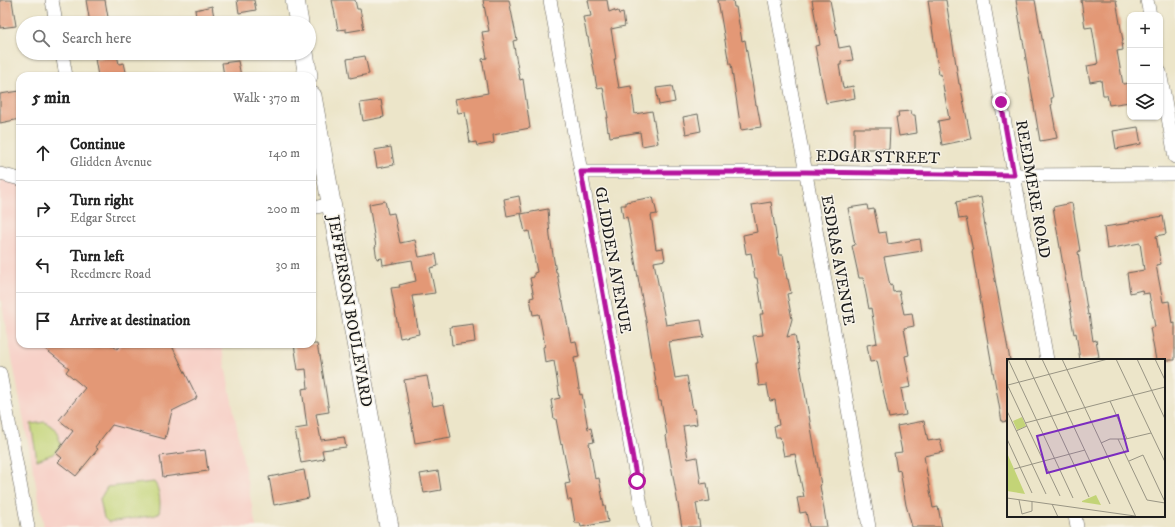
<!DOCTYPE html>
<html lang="en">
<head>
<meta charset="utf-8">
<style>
	body { margin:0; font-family:"IM FELL DW Pica",serif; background:#f2f2f2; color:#222 }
	.controls { position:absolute; right:12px; top:12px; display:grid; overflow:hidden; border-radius:8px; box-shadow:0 1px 3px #0004 }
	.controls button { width:36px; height:36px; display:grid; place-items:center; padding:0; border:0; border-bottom:1px solid #e0e0e0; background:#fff; color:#222; font:20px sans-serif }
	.stop { position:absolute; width:12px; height:12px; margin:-9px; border:3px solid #b5179e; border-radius:50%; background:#fff }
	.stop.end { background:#b5179e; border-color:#fff; box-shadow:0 1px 4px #0008 }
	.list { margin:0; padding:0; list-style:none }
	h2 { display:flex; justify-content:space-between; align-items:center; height:52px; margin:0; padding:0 16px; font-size:17px }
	h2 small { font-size:13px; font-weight:400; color:#767676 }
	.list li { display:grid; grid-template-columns:26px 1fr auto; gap:12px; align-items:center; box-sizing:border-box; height:56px; padding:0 16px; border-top:1px solid #e0e0e0 }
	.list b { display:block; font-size:15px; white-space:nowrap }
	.list p { margin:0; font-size:13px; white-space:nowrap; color:#767676 }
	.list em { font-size:13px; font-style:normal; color:#767676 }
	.icon { flex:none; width:22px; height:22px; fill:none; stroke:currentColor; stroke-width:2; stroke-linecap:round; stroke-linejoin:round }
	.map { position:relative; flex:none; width:1175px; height:527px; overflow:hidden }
	.search { position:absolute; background:#fff; box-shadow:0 1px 3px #0004; left:16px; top:16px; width:300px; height:44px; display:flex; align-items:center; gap:10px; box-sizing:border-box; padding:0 14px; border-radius:22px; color:#767676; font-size:15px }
	.panel { position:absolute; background:#fff; box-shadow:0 1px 3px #0004; left:16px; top:72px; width:300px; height:276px; border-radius:12px }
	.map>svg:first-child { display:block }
	.built { fill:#f7d1c8 }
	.green { fill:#c3d477; stroke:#70784a }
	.building { fill:#e39876 }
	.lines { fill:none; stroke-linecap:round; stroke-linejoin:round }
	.street-casing { stroke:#656259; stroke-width:14 }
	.secondary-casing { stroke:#656259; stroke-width:20 }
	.street { stroke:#fff; stroke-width:13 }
	.secondary { stroke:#fff; stroke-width:19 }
	.route { stroke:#b5179e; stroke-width:5 }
	.labels { text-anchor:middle; stroke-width:3; stroke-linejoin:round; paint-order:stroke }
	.street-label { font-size:16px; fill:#1c1c1c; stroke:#f7f3e8 }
	.inset-road { fill:none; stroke:#999584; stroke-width:1 }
	.view { fill:#7b2cbf; fill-opacity:0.15; stroke:#7b2cbf; stroke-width:2 }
	.inset-edge { fill:none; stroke:#1c1c1c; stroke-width:2 }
</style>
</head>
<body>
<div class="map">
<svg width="1175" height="527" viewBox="0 0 1175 527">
	<rect width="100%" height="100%" fill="#f7f3e8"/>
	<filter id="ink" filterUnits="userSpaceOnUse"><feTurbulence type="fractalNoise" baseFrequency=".025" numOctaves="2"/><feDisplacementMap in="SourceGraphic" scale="8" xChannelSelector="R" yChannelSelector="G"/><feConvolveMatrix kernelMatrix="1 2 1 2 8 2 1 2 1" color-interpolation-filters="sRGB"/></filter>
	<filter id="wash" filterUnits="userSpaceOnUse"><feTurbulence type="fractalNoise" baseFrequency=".012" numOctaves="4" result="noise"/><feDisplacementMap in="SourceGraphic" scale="16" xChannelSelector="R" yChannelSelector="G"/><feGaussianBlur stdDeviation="0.9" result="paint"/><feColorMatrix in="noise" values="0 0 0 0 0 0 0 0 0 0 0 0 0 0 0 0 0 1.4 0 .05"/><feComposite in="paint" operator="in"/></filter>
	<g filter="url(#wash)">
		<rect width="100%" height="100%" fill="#ece5c9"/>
		<!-- built -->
		<path class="built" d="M 0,176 L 20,182 L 20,344 L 221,344 L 256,527 L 44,527 L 0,295 Z"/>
		<!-- green -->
		<g class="green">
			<path d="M 45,422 L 56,429 L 61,445 L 53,454 L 37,460 L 31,424 Z"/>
			<path d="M 154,482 C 160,489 161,505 159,513 L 156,515 L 108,522 L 104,518 L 100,499 L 107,487 Z"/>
		</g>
		<g id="blocks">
			<!-- building -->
			<g class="building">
				<path d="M 0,0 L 12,0 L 16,26 L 0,28 Z"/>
				<path d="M 86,0 L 105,0 L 109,23 L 90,23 Z"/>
				<path d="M 237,0 L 254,0 L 256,10 L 239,13 Z"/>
				<path d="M 332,0 L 355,0 L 357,9 L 360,9 L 364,29 L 346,32 L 346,29 L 338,30 Z"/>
				<path d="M 483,0 L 509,0 L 517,40 L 513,41 L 520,80 L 523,79 L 530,128 L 493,135 L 494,143 L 477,146 L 476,142 L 470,143 L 465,112 L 458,113 L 455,99 L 488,93 L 482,59 L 487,58 L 482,32 L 489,31 Z"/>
				<path d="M 588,0 L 607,0 L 609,12 L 614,10 L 615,12 L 618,11 L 619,14 L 623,13 L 625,26 L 611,29 L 616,59 L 614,59 L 619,88 L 631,86 L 635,114 L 652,111 L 658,143 L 642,146 L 640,132 L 610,137 L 609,130 L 608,131 L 606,118 L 608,118 L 603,87 L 597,88 L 588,37 L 587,37 L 583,17 L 591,16 Z"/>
				<path d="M 718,0 L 733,0 L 734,7 L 736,7 L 742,41 L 745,40 L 756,105 L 757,105 L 761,127 L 741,130 L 731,64 L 729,64 Z"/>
				<path d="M 812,0 L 830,0 L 839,48 L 850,46 L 853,60 L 841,62 L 841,65 L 839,65 L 843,88 L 853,86 L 855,98 L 826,103 L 815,46 L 820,45 Z"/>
				<path d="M 928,0 L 946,0 L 959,84 L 960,84 L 971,139 L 942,145 L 938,121 L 949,119 L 941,74 L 939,75 Z"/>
				<path d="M 1016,0 L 1035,0 L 1053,98 L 1051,98 L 1052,105 L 1051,105 L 1057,138 L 1040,141 Z"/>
				<path d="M 1081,0 L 1116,0 L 1123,41 L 1122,42 L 1123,50 L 1117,51 L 1123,84 L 1130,83 L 1130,102 L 1109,105 L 1107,95 L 1103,95 L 1101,80 L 1090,82 L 1087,66 L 1098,64 L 1092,27 L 1085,28 Z"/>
				<path d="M 212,6 L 215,23 L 197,23 L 195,10 Z"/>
				<path d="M 117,55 L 119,64 L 124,63 L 127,76 L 98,76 L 95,59 Z"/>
				<path d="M 365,56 L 369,74 L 350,78 L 347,59 Z"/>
				<path d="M 238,61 L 241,76 L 224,76 L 222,63 Z"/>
				<path d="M 672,86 L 675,102 L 659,105 L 656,88 Z"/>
				<path d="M 20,91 L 20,119 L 0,123 L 0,94 Z"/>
				<path d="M 381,100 L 384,117 L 363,121 L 360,103 Z"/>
				<path d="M 911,111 L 912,115 L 915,115 L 917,133 L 899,136 L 896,117 L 899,117 L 898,112 Z"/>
				<path d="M 698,114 L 701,131 L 686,134 L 683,117 Z"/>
				<path d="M 1138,127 L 1141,144 L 1116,149 L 1113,131 Z"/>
				<path d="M 854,128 L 890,128 L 889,149 L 854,149 Z"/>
				<path d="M 391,147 L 394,165 L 377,168 L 374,150 Z"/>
				<path d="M 519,196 L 522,213 L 507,216 L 504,199 Z"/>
				<path d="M 653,197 L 657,214 L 651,215 L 656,249 L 663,248 L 665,260 L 654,262 L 666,325 L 701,320 L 704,337 L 669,342 L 675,378 L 687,376 L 693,410 L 695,409 L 697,424 L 683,426 L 688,459 L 697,457 L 701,484 L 707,483 L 710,501 L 696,503 L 700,527 L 682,527 L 666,436 L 667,435 L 661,401 L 659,401 L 646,321 L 627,217 L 623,218 L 621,205 L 626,205 L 626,202 Z"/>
				<path d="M 981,197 L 984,214 L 983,215 L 1010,360 L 1008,360 L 1008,421 L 1002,422 L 973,258 L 972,251 L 973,251 L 966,218 L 959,219 L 956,202 Z"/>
				<path d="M 385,201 L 388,214 L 394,213 L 400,243 L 415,240 L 419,257 L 436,254 L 438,266 L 430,268 L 435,293 L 412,296 L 419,334 L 400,338 L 391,288 L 400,287 L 399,285 L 416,281 L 412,260 L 383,265 L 382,258 L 377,259 L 375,247 L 376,247 L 369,204 Z"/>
				<path d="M 771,202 L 779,255 L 783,255 L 787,279 L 788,279 L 791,293 L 787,294 L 792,319 L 787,337 L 795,335 L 821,485 L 820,486 L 827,527 L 809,527 L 806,512 L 800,513 L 797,498 L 804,497 L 795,454 L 784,456 L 780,437 L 776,437 L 774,426 L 779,425 L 775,400 L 770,401 L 767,385 L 759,386 L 756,363 L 758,363 L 753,336 L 763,335 L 760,314 L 763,314 L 757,278 L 755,278 L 751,253 L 746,254 L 743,235 L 757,232 L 752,205 Z"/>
				<path d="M 1072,203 L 1080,251 L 1078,252 L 1088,315 L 1089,314 L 1093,341 L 1096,340 L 1099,357 L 1083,360 L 1080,360 L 1076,333 L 1074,334 L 1071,317 L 1072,317 L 1053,207 Z"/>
				<path d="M 867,205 L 868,210 L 874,209 L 879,233 L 886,232 L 888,244 L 920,239 L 922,251 L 884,257 L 890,286 L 892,285 L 893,292 L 899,291 L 904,314 L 912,313 L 914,326 L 904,328 L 909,355 L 905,356 L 911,387 L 901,389 L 906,415 L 889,418 L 877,361 L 870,362 L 867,345 L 877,343 L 871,308 L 869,309 L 863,278 L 859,278 L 852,246 L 855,245 L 848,208 Z"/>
				<path d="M 548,209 L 550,237 L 556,272 L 557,272 L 562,301 L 563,301 L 571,342 L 576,341 L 579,357 L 574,358 L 580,395 L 582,394 L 588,429 L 591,428 L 594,442 L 589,443 L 595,479 L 599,478 L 604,506 L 605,506 L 608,522 L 581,527 L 580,523 L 575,523 L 571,500 L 568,500 L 565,484 L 570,483 L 562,444 L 561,445 L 556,419 L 554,419 L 551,400 L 560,398 L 554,361 L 545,363 L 543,347 L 545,346 L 539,314 L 533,315 L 530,298 L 534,297 L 530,278 L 534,277 L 534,273 L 537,272 L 529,231 L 525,232 L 521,214 Z"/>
				<path d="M 1163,216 L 1166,234 L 1156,236 L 1161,264 L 1156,265 L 1163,302 L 1169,301 L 1172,324 L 1175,323 L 1175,360 L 1156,360 L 1150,328 L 1155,327 L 1149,293 L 1143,294 L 1142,290 L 1130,293 L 1127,273 L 1144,270 L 1140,243 L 1107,249 L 1104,227 L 1130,223 L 1129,222 Z"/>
				<path d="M 473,324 L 475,342 L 452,345 L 450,327 Z"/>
				<path d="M 39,344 L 110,344 L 117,349 L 121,344 L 171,344 L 197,397 L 196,397 L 196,399 L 172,411 L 165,439 L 112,425 L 95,447 L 98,449 L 76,476 L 58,462 L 62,458 L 56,453 L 73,431 L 59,420 L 85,388 L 66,372 L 69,368 Z"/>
				<path d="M 294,344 L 317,344 L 319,355 L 320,355 L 329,412 L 316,414 L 321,440 L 344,437 L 346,447 L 322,450 L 324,459 L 301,463 L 295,429 L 307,427 L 302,389 L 308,388 L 306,369 L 298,370 Z"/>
				<path d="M 427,376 L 433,406 L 444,404 L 451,437 L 415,443 L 404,380 Z"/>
				<path d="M 924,421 L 928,441 L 940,439 L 943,452 L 924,456 L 933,508 L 938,507 L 942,527 L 912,527 L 906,505 L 900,470 L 897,471 L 894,453 L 902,452 L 897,426 Z"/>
				<path d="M 205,450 L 208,471 L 163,477 L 160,456 Z"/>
				<path d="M 304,470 L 309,498 L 274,505 L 269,477 Z"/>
				<path d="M 438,471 L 441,490 L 424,493 L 420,474 Z"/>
			</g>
		</g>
	</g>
	<g filter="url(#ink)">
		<use href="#blocks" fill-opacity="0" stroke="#656259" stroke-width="1"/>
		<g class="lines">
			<defs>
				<g id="street">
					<path d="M 52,0 L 56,23"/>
					<path d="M 550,0 L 645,527"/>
					<path d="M 775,0 L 869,527"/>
					<path d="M 983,0 L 1047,360"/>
					<path d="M 1147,0 L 1150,15"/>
					<path d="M 62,53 L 66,76"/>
					<path d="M 1160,72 L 1175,157"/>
					<path d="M 581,172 L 806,172 L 1014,175 L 1175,174"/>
					<path d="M 0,174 L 20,179"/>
					<path d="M 312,208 L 332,204"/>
					<path d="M 0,373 L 28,527"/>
					<path d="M 1075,516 L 1077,527"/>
				</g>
				<g id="secondary">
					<path d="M 295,0 L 299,23"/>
					<path d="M 304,53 L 308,76"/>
					<path d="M 312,96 L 389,527"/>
				</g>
			</defs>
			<!-- street casing -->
			<use href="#street" class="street-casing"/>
			<!-- secondary casing -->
			<use href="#secondary" class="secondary-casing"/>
			<!-- street -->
			<use href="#street" class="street"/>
			<!-- secondary -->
			<use href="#secondary" class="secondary"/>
		</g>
	</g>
	<g class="lines" filter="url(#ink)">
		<!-- route -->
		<path class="route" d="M 637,481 L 581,172 L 806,172 L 1014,175 L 1001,102"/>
	</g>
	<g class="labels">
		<!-- street labels -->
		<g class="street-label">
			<text transform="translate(878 156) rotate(1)" y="6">EDGAR STREET</text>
			<text transform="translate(1034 189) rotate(80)" y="6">REEDMERE ROAD</text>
			<text transform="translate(614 260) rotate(80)" y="6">GLIDDEN AVENUE</text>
			<text transform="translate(839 260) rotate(80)" y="6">ESDRAS AVENUE</text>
			<text transform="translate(351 311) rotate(80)" y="6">JEFFERSON BOULEVARD</text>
		</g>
	</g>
	<!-- overview -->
	<g transform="translate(1007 359)">
		<rect width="158" height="158" fill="#ece5c9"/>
		<path d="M 15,58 L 19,67 L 10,71 L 6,62 ZM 0,94 L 18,135 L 0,132 ZM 89,136 L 94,146 L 75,143 L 75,142 Z" fill="#c3d477"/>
		<path class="inset-road" d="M 1,0 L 66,139M 18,0 L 82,138M 35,0 L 103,145M 55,0 L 129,158M 109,0 L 158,103M 130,0 L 158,60M 148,0 L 158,21M 0,25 L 53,137M 1,26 L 101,0M 103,42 L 120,80M 0,52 L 39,135M 18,64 L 158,28M 9,72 L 20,67M 0,80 L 25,134M 111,80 L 140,141 L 158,144M 94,84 L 103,80 L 119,80 L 144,74M 122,102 L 136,96 L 158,143M 7,110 L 78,91M 0,139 L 128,157M 12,141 L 15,155 L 25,152 L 25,143M 45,145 L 51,158"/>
		<path class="view" d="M 111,56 L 121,92 L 40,114 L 30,77 Z"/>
		<rect width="158" height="158" class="inset-edge"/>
	</g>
</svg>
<div class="controls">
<button>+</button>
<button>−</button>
<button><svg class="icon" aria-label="layers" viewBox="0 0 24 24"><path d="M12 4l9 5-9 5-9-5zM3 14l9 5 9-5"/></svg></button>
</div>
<div class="stop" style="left:637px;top:481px"></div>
<div class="stop end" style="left:1001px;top:102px"></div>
<div class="search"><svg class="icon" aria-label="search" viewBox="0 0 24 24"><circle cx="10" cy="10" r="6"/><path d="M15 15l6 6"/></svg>Search here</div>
<section class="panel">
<h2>5 min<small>Walk · 370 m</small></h2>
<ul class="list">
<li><svg class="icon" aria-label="ahead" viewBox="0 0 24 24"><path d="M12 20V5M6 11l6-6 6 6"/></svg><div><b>Continue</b><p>Glidden Avenue</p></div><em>140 m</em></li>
<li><svg class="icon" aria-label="right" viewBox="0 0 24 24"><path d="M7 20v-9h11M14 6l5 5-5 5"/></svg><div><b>Turn right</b><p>Edgar Street</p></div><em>200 m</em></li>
<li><svg class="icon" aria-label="left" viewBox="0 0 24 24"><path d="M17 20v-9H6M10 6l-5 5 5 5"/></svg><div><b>Turn left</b><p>Reedmere Road</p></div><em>30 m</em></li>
<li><svg class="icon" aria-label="arrive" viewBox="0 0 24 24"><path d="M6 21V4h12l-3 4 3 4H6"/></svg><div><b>Arrive at destination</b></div></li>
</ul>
</section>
</div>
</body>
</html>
